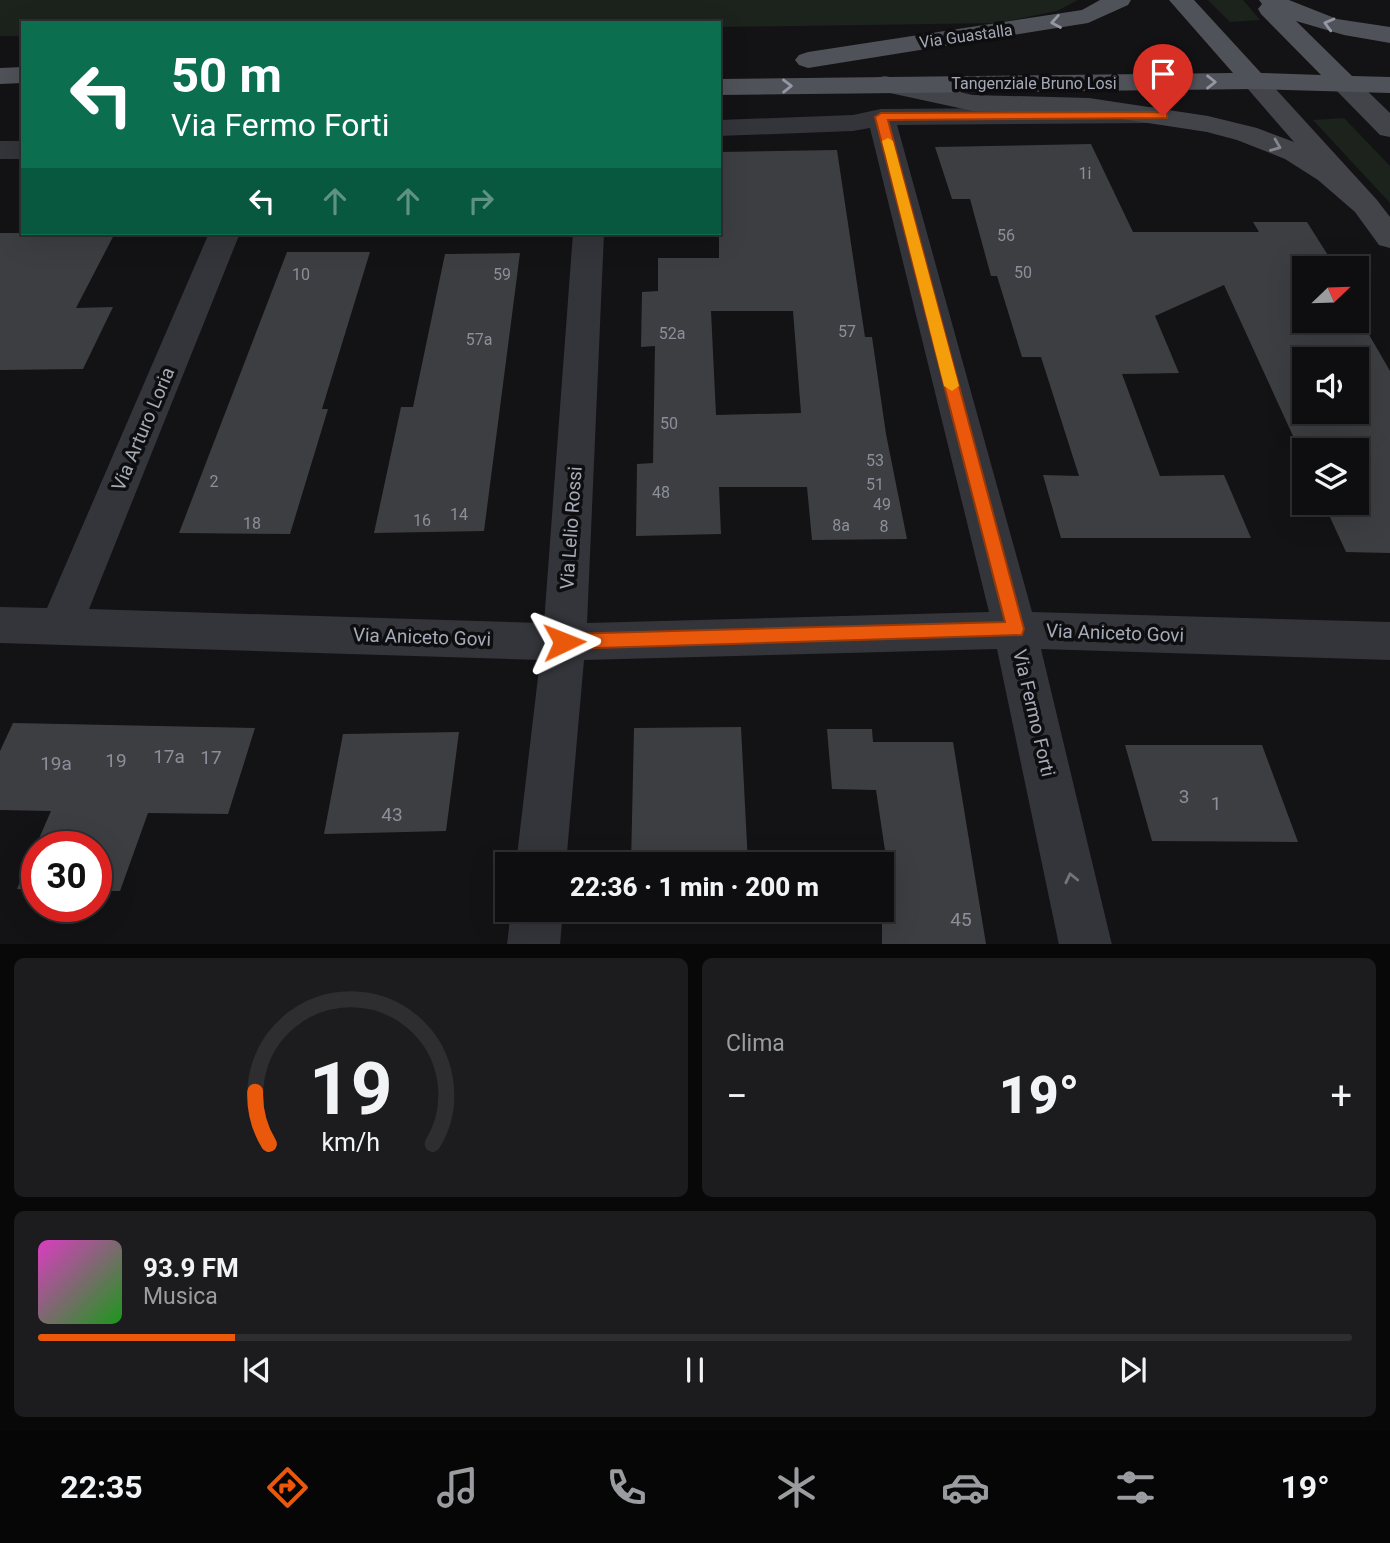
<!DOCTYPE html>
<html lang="it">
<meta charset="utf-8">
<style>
body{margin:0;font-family:Roboto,sans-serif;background:#1c1c1e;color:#f1f3f6;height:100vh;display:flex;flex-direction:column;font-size:26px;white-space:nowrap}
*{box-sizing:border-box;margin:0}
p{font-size:23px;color:#9b9c9f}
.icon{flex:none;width:38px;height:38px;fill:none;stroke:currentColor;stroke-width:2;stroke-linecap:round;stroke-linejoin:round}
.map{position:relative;height:944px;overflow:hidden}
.panel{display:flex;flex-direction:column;gap:14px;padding:14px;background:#080809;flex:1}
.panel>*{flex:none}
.top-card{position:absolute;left:21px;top:21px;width:700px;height:214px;border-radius:0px;box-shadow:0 7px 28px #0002,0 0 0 2px #2e2e30;background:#0b6e4f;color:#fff;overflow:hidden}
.needle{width:46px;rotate:67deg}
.controls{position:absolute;left:1292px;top:256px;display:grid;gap:14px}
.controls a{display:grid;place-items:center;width:77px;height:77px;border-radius:0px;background:#0e0e10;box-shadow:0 7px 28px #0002,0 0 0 2px #2e2e30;font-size:35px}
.speed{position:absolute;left:21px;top:831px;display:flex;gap:14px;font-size:35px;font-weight:700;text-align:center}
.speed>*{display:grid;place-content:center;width:91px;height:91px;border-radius:50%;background:#0e0e10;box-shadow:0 7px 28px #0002,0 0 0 2px #2e2e30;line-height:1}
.speed .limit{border:10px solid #d22;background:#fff;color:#111}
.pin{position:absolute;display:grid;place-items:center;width:60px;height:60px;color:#fff;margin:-72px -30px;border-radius:50% 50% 50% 0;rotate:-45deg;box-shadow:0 0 7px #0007}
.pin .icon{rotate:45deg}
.me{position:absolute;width:77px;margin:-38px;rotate:88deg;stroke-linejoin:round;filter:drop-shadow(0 0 5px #0008)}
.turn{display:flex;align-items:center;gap:24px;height:147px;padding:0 35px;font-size:32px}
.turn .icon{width:91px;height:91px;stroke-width:2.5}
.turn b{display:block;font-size:49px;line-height:60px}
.lanes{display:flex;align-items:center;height:66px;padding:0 35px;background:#0003;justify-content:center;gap:35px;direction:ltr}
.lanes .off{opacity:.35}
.big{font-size:52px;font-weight:800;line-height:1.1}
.panel .widget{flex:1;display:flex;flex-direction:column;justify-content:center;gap:10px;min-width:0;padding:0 24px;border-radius:10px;background:#1c1c1e}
.panel .dial{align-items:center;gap:0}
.dial svg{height:182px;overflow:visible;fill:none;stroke:#2e2e30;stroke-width:7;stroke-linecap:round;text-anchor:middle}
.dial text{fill:#f1f3f6;stroke:none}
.song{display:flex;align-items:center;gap:21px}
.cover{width:84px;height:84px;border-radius:10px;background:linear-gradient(135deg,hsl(310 70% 55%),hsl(120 70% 35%))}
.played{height:7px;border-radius:4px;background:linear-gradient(90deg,#ea580c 15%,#2e2e30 15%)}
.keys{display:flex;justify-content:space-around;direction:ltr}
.heat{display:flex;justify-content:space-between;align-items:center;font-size:38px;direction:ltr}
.panel .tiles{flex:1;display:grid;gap:14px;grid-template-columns:1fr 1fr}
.widget:last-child{grid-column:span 2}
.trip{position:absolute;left:495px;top:852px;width:399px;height:70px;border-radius:0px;background:#0e0e10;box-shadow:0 7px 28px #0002,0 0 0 2px #2e2e30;font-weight:800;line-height:70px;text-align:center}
.menu{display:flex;height:112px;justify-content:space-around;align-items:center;background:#060606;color:#9b9c9f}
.menu .icon{width:49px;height:49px}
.menu .selected{color:#ea580c}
.menu b{font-size:32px;color:#f1f3f6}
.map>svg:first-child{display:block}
</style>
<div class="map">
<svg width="1390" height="945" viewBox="0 0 1390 945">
<rect width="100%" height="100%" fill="#131315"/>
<!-- green -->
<path fill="#1b231c" d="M0 0H1078L1057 11 998 23 719 27V23H23V36H0Z
M1208 0H1243L1260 20 1230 22Z
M1344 118 1390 166V203L1313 120Z"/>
<!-- building -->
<path fill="#3d3e42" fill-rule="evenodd" d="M1091 144 1133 232H1259L1253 222H1307L1336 268H1304V320H1356V312L1390 371V553L1346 552 1323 502H1356V450H1304V460L1224 285 1155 316 1179 373 1122 374 1160 476 1224 475 1251 538H1061L1043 475 1079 476 1041 357H1022L997 276H991L970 199H952L935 147ZM1304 359H1356V411H1304Z
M837 150 865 337H872L886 434 907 539 812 540 807 487H719L721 534 636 536 637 464 653 463 655 346 641 347 642 292 658 291V258H719V152ZM711 311H793L801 413 716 415Z
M0 233H115L76 308 113 307 83 369 0 370Z
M287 252H370L322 409H328L290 534 179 533Z
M520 253 484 531 374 533 401 407H413L445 254Z
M13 723 255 728 228 814 148 813 120 891H96V847H37V890L17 889 51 811 0 810V751Z
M741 727 748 864H631L634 728Z
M827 729H872L873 742H953L986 944H882V884H890L876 790 832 789Z
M459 732 446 831 324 834 343 734Z
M1125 745H1262L1298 842 1152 841Z"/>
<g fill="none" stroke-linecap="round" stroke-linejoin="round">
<!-- street -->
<path fill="#34353a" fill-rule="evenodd" d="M1154 107 1164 109 1168 115 1164 121 1154 123 897 125 1032 612 1390 622V660L1041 649 1112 945H1059L997 649 584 660 566 864H516L540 660 0 643V607L47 608 209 233H240L89 609 544 623 573 233H604L587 623 989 612 870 128 853 131 719 136V120L853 115 881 109Z
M0 141H23V159H0Z
M511 910H563L560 945H507Z"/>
<!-- secondary -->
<path fill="#42444a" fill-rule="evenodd" d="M1254 73 1263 75 1377 200 1390 217V248L1379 245 1355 212 1318 180 1285 159 1237 140 1207 132 1089 114 973 111 876 90 872 84 876 78 885 76 973 95 1089 98 1208 116 1257 128 1294 142 1241 81 1245 75Z
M1345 76 1354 78 1390 113V137L1380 135 1336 90 1332 84 1336 78Z"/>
<!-- primary -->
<path fill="#505259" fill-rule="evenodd" d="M1100 0H1131L1128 5 1088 23 808 68 799 65 795 60 799 55 808 52 1082 10Z
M1169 0H1194L1261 73 1321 75 1261 14 1258 9 1262 4 1259 0H1289L1337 19 1390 27V43L1344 35 1296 21 1352 76 1390 77V93L1254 89 719 95V79L1233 73Z
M23 67V83L0 84V68Z"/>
</g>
<!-- one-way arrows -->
<defs><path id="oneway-chevron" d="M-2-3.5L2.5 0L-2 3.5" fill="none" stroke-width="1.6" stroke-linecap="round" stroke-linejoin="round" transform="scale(1.75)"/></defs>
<g stroke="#9398a3">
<use href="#oneway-chevron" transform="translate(1056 22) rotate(170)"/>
<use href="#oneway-chevron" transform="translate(1329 24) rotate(-165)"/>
<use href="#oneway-chevron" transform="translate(1211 82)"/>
<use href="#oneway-chevron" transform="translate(787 86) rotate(-1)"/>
</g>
<use stroke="#828690" href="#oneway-chevron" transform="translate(1276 146) rotate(22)"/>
<use stroke="#72757e" href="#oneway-chevron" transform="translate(1071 878) rotate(-103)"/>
<!-- route -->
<path fill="#ea580c" stroke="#983908" stroke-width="2" d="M1163 112 1167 113V118L888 120 1024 629 1022 635 564 649 557 647 554 642 557 636 564 634 1005 622 875 117 881 113Z"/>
<!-- slow -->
<path fill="#f59e0b" d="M888 138 893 141 959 386 952 391 944 386 882 141Z"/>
<g text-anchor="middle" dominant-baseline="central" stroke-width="7" stroke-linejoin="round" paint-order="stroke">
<!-- far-street labels -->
<g font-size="16" fill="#a4aab6" stroke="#0e0e10">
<text transform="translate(966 36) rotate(-8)">Via Guastalla</text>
<text x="1034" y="83">Tangenziale Bruno Losi</text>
</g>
<!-- number labels -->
<g font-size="16" fill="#8a8f99">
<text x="1085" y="173">1i</text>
<text x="1006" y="235">56</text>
<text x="1023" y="272">50</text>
<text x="301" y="274">10</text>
<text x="502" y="274">59</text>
<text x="847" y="331">57</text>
<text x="672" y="333">52a</text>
<text x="479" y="339">57a</text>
<text x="669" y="423">50</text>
<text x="875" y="460">53</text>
<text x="214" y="481">2</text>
<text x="875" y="484">51</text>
<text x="661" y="492">48</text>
<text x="882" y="504">49</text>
<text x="459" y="514">14</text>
<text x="422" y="520">16</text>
<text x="252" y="523">18</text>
<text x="841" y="525">8a</text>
<text x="884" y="526">8</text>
</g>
<!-- street labels -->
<g font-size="19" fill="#a4aab6" stroke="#0e0e10">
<text transform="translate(143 429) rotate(-67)">Via Arturo Loria</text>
<text transform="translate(571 528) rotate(-86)">Via Lelio Rossi</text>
<text transform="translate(1115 633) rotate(2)">Via Aniceto Govi</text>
<text transform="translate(422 637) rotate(2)">Via Aniceto Govi</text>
<text transform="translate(1034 713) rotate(77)">Via Fermo Forti</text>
</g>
<!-- near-number labels -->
<g font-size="19" fill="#8a8f99">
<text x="169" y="756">17a</text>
<text x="211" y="757">17</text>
<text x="116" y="760">19</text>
<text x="56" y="763">19a</text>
<text x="1184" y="796">3</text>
<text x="1216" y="803">1</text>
<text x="392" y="814">43</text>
<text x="961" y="919">45</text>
</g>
</g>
</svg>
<div class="controls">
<a><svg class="needle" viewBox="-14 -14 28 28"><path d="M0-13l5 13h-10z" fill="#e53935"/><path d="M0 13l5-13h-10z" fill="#9b9c9f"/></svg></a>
<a><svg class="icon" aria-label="sound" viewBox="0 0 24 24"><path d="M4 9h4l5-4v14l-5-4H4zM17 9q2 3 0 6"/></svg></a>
<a><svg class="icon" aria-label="layers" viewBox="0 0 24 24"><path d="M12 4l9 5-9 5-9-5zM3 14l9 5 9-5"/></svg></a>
</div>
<div class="speed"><div class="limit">30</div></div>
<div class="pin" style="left:1163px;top:116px;background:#d93025"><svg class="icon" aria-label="arrive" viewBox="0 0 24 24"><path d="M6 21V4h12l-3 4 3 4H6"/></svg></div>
<svg class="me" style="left:564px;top:642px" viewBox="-20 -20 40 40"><path d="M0-17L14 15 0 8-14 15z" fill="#ea580c" stroke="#fff" stroke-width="4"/></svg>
<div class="trip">22:36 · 1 min · 200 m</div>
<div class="top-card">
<div class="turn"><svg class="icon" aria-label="left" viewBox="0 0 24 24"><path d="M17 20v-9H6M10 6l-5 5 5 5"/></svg><div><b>50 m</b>Via Fermo Forti</div></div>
<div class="lanes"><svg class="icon" aria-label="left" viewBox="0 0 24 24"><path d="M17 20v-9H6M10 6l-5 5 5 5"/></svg><svg class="icon off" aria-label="ahead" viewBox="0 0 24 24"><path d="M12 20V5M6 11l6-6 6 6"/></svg><svg class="icon off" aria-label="ahead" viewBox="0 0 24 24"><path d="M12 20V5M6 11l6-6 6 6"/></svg><svg class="icon off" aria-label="right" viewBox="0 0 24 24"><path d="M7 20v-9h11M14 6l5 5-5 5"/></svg></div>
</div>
</div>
<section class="panel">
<div class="tiles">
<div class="widget dial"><svg viewBox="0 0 100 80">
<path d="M14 69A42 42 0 1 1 86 69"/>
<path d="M14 69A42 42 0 0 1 8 46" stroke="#ea580c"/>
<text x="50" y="56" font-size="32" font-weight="700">19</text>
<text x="50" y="72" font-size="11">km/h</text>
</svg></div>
<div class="widget"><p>Clima</p>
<div class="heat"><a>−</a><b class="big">19°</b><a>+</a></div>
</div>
<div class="widget">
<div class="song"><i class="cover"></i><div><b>93.9 FM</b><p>Musica</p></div></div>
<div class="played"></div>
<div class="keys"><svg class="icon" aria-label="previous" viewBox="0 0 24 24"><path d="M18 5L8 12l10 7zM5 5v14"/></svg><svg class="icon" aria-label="pause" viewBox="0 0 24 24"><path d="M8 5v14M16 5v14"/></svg><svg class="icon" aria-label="next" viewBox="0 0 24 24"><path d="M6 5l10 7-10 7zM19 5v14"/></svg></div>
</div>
</div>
</section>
<nav class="menu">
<b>22:35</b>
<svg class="icon selected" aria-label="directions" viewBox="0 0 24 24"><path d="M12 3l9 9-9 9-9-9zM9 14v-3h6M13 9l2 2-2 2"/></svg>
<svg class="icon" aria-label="music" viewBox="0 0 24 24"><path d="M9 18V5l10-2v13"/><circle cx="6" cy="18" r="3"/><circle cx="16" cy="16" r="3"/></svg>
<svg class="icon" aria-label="phone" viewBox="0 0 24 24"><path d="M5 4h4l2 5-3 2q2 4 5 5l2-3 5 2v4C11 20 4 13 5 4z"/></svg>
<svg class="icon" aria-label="climate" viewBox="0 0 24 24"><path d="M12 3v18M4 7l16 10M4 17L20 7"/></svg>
<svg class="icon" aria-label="car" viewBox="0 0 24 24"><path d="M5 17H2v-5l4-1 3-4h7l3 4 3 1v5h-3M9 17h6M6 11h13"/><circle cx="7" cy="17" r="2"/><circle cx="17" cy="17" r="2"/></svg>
<svg class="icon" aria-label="filters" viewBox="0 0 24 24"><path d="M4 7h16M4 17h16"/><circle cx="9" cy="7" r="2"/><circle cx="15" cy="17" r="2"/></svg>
<b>19°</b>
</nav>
